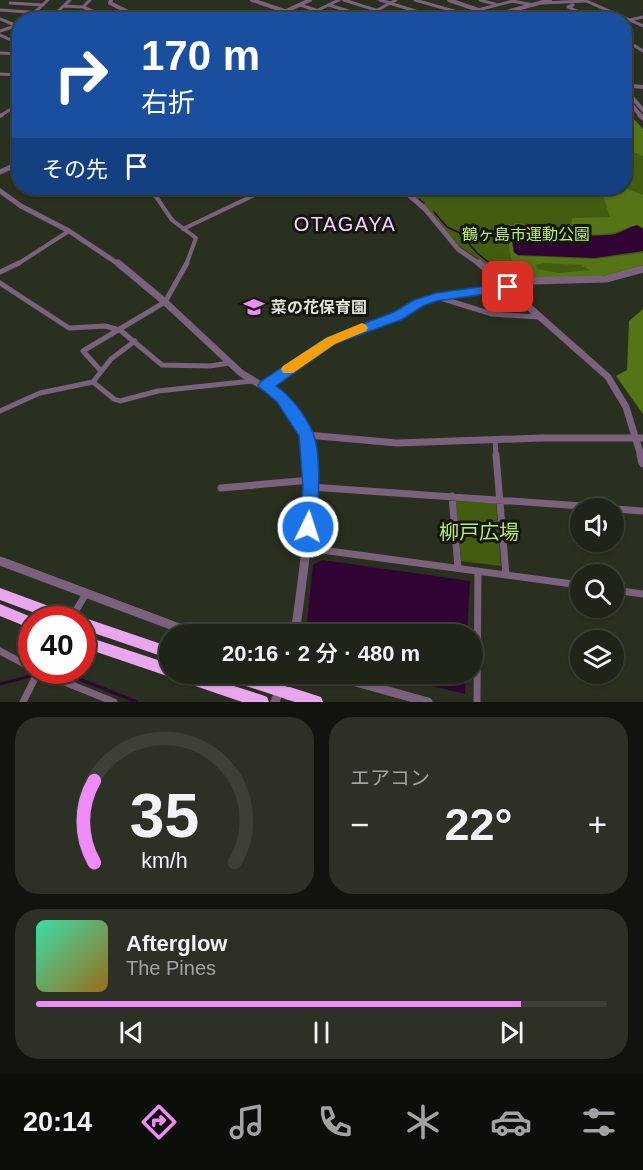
<!DOCTYPE html>
<html lang="ja">
<meta charset="utf-8">
<style>
body{margin:0;font-family:Helvetica,"Noto Sans JP",sans-serif;background:#2c3025;color:#f1f3f6;height:100vh;display:flex;flex-direction:column;font-size:22px;white-space:nowrap}
*{box-sizing:border-box;margin:0}
p{font-size:20px;color:#a1a4a2}
.icon{flex:none;width:33px;height:33px;fill:none;stroke:currentColor;stroke-width:2;stroke-linecap:round;stroke-linejoin:round}
.map{position:relative;height:702px;overflow:hidden}
.drawer{display:flex;flex-direction:column;gap:15px;padding:15px;background:#11140d;flex:1}
.drawer>*{flex:none}
.banner{position:absolute;left:12px;top:12px;width:620px;height:183px;border-radius:24px;box-shadow:0 2px 4px #0004,0 0 0 2px #3c4137;background:#1a4fa0;color:#fff;overflow:hidden}
.tools{position:absolute;left:570px;top:498px;display:grid;gap:12px}
.tools a{display:grid;place-items:center;width:54px;height:54px;border-radius:50%;background:#1f2418;box-shadow:0 2px 4px #0004,0 0 0 2px #3c4137;font-size:30px}
.speed{position:absolute;left:18px;top:606px;display:flex;gap:12px;font-size:30px;font-weight:700;text-align:center}
.speed>*{display:grid;place-content:center;width:78px;height:78px;border-radius:50%;background:#1f2418;box-shadow:0 2px 4px #0004,0 0 0 2px #3c4137;line-height:1}
.speed .limit{border:9px solid #d22;background:#fff;color:#111}
.pin{position:absolute;display:grid;place-items:center;width:51px;height:51px;color:#fff;margin:-26px;border-radius:12px;box-shadow:0 3px 9px #0006}
.me{position:absolute;width:66px;margin:-33px;rotate:4deg;stroke-linejoin:round;filter:drop-shadow(0 0 4px #0008)}
.turn{display:flex;align-items:center;gap:21px;height:126px;padding:0 30px;font-size:27px}
.turn .icon{width:78px;height:78px;stroke-width:2.5}
.turn b{display:block;font-size:42px;line-height:51px}
.then{display:flex;align-items:center;height:57px;padding:0 30px;background:#0003;gap:12px;font-size:22px}
.big{font-size:45px;font-weight:600;line-height:1.1}
.drawer .tile{flex:1;display:flex;flex-direction:column;justify-content:center;gap:9px;min-width:0;padding:0 21px;border-radius:24px;background:#2c3025}
.drawer .dial{align-items:center;gap:0}
.dial svg{height:156px;overflow:visible;fill:none;stroke:#3c4137;stroke-width:7;stroke-linecap:round;text-anchor:middle}
.dial text{fill:#f1f3f6;stroke:none}
.song{display:flex;align-items:center;gap:18px}
.cover{width:72px;height:72px;border-radius:9px;background:linear-gradient(135deg,hsl(160 70% 55%),hsl(40 70% 35%))}
.played{height:6px;border-radius:3px;background:linear-gradient(90deg,#ef8bf7 85%,#3c4137 85%)}
.keys{display:flex;justify-content:space-around;direction:ltr}
.heat{display:flex;justify-content:space-between;align-items:center;font-size:33px;direction:ltr}
.drawer .tiles{flex:1;display:grid;gap:15px;grid-template-columns:1fr 1fr}
.tile:last-child{grid-column:span 2}
.trip{position:absolute;left:159px;top:624px;width:324px;height:60px;border-radius:30px;background:#1f2418;box-shadow:0 2px 4px #0004,0 0 0 2px #3c4137;font-weight:600;line-height:60px;text-align:center}
.menu{display:flex;height:96px;justify-content:space-around;align-items:center;background:#0c0e0a;color:#a1a4a2}
.menu .icon{width:42px;height:42px}
.menu .active{color:#ef8bf7}
.menu b{font-size:27px;color:#f1f3f6}
.map>svg:first-child{display:block}
</style>
<div class="map">
<svg width="643" height="702" viewBox="0 0 643 702">
<rect width="100%" height="100%" fill="#293020"/>
<!-- green -->
<path fill="#435d10" d="M624 147 643 154V267L600 279 512 282 458 245 404 188H624Z
M456 501 496 503 501 566 461 561Z"/>
<!-- forest -->
<path fill="#547415" fill-rule="evenodd" d="M624 108 643 129V156L624 148Z
M607 188H624L643 195V228C632 221 623 232 612 233 582 237 548 230 519 224 509 232 512 241 513 252L518 256 595 259 643 253V265L598 277 517 280C513 261 502 239 515 223L571 229 572 218 610 217 603 195ZM543 263 581 265 590 270 559 273 537 269 536 265Z
M643 309V414L616 376 627 370 629 321Z"/>
<!-- water -->
<path fill="#300334" d="M517 224C542 230 590 239 615 234 622 232 629 227 637 225L643 229V251L595 258 518 255 514 252C513 243 509 231 517 224Z
M322 560 470 581 467 634H314L307 623 313 565Z
M384 674H466L465 694Z"/>
<g fill="none" stroke-linecap="round" stroke-linejoin="round">
<!-- stream-far2 -->
<path stroke="#300334" stroke-width="1.5" d="M407 188 414 194
M419 199 424 203
M434 212 447 227 460 233 477 253 492 265"/>
<!-- stream-far1 -->
<path stroke="#300334" stroke-width="2" d="M490 263 512 280"/>
<!-- stream -->
<path stroke="#300334" stroke-width="3" d="M57 670 137 702
M0 684 34 675"/>
<!-- minor-far3 -->
<path stroke="#7c617e" stroke-width="3" d="M90 0 83 7 106 17
M344 0 407 20
M380 0 441 19
M415 0 461 13
M480 0 495 4
M584 0 643 26
M512 1 534 5
M10 3 43 5
M542 3 585 1
M300 5 346 20
M329 5 377 20
M64 6 83 7
M0 10 72 15 86 20
M318 10 339 0
M512 10 529 20
M55 14 70 0
M493 15 503 20
M0 19 20 27
M26 20 48 0
M99 20 122 11
M268 20 286 11
M359 20 396 0
M438 20 513 1
M557 20 579 12 568 7 573 5 571 2
M590 20 585 17 606 11
M630 20 643 17
M0 31 15 26
M0 35 20 44
M624 39 643 51
M0 53 20 54
M0 74 20 75
M0 116 20 103
M18 116 20 114"/>
<!-- minor-far2 -->
<path stroke="#7c617e" stroke-width="4" d="M20 115 16 119 20 123
M0 116 2 115
M146 188 157 198 172 220 196 238 186 265
M183 229 269 188
M16 265 69 231"/>
<!-- minor-far1 -->
<path stroke="#7c617e" stroke-width="5" d="M0 272 19 263
M0 283 69 328 105 326 120 330 162 365 210 366 229 363
M437 297 492 314 539 317
M101 371 83 351 165 302 187 263
M93 382 114 399 120 401 158 391 252 381
M265 386 330 341 399 316 419 303 436 297 508 287
M0 411 40 393 93 382 111 359 135 341
M495 439 496 456"/>
<!-- minor -->
<path stroke="#7c617e" stroke-width="7" d="M496 455 506 575
M311 487 610 508
M221 488 311 480
M452 496 458 568
M614 509 643 511
M307 548 580 585
M614 590 643 594
M70 620 86 594
M0 651 32 668
M35 670 114 702
M23 702 39 670
M477 702 478 571"/>
<!-- tertiary-far3 -->
<path stroke="#7c617e" stroke-width="4" d="M111 0 110 3 144 20
M252 0 311 20
M449 0 493 15
M286 11 310 0
M477 20 550 0
M624 85 643 87
M624 88 643 110
M624 96 641 116"/>
<!-- tertiary-far2 -->
<path stroke="#7c617e" stroke-width="5" d="M640 115 643 118
M0 172 20 163
M401 188 425 209 458 249 481 265
M0 191 21 206 69 231 120 265"/>
<!-- tertiary-far1 -->
<path stroke="#7c617e" stroke-width="7" d="M118 263 165 302 241 373 282 398 307 435 309 456
M479 263 608 377 626 407 641 456
M508 287 532 281 606 279 643 269
M307 435 397 443 542 438H643"/>
<!-- tertiary -->
<path stroke="#7c617e" stroke-width="9" d="M641 455 643 463
M0 561 195 634
M295 634C303 574 313 515 309 455
M327 674 428 702
M275 702 285 674"/>
<!-- motorway -->
<path fill="#e9a6ef" fill-rule="evenodd" d="M0 588 65 612 67 616 66 620H54L0 600Z
M0 604 36 619 32 620V629L0 616Z
M82 617 170 647V659L82 629V620H77Z
M82 635 170 664V674H196L262 695 267 697 269 702H242L178 680 173 679V676L170 677 82 647Z
M290 687 321 697 323 702H295L285 699 283 694 285 689Z"/>
<!-- motorway-bridge -->
<path stroke="#e9a6ef" stroke-width="12" d="M61 616 71 620
M229 674 290 694"/>
</g>
<!-- route -->
<path fill="#1a73e8" stroke="#114b97" stroke-width="1.5" d="M508 283 515 287 513 290 437 301 423 306 403 319 335 344 276 386C291 396 306 416 313 433 322 454 318 504 317 527L314 533 308 535 302 533 300 527 303 487 299 436 277 402 258 386 260 382 326 338 394 312 414 300 436 293Z"/>
<!-- slow -->
<path fill="#f59e0b" d="M362 323 366 325 368 328 366 331 335 344 293 373H283L281 369 283 366 326 338Z"/>
<!-- icons -->
<defs>
<g id="school-bare" transform="scale(1.62)"><path d="M0-5L7-2L0 1L-7-2ZM-4 1L0 2.5L4 1V4Q0 6-4 4Z" fill="#ef8bf7" stroke="#14170f" stroke-width="2.5" paint-order="stroke"/></g>
</defs>
<g fill-rule="evenodd">
<use href="#school-bare" x="254" y="307"/>
</g>
<g text-anchor="middle" dominant-baseline="central" stroke-width="6" stroke-linejoin="round" paint-order="stroke">
<!-- park labels -->
<g font-size="16" fill="#bae874" stroke="#14170f">
<text x="526" y="234">鶴ヶ島市運動公園</text>
</g>
<!-- poi labels -->
<g font-size="16" font-weight="bold" fill="#dfe4d9" stroke="#14170f" text-anchor="start">
<text x="271" y="307">菜の花保育園</text>
</g>
<!-- quarter labels -->
<g font-size="20" letter-spacing="1.5" fill="#fbcefe" stroke="#14170f">
<text x="345" y="224">OTAGAYA</text>
</g>
<!-- near-park labels -->
<g font-size="20" fill="#bae874" stroke="#14170f">
<text x="479" y="532">柳戸広場</text>
</g>
</g>
</svg>
<div class="tools">
<a><svg class="icon" aria-label="sound" viewBox="0 0 24 24"><path d="M4 9h4l5-4v14l-5-4H4zM17 9q2 3 0 6"/></svg></a>
<a><svg class="icon" aria-label="search" viewBox="0 0 24 24"><circle cx="10" cy="10" r="6"/><path d="M15 15l6 6"/></svg></a>
<a><svg class="icon" aria-label="layers" viewBox="0 0 24 24"><path d="M12 4l9 5-9 5-9-5zM3 14l9 5 9-5"/></svg></a>
</div>
<div class="speed"><div class="limit">40</div></div>
<div class="pin" style="left:508px;top:287px;background:#d93025"><svg class="icon" aria-label="arrive" viewBox="0 0 24 24"><path d="M6 21V4h12l-3 4 3 4H6"/></svg></div>
<svg class="me" style="left:308px;top:527px" viewBox="-20 -20 40 40"><circle r="17" fill="#1a73e8" stroke="#fff" stroke-width="3"/><path d="M0-11L8 9 0 5-8 9z" fill="#fff"/></svg>
<div class="trip">20:16 · 2 分 · 480 m</div>
<div class="banner">
<div class="turn"><svg class="icon" aria-label="right" viewBox="0 0 24 24"><path d="M7 20v-9h11M14 6l5 5-5 5"/></svg><div><b>170 m</b>右折</div></div>
<div class="then">その先<svg class="icon" aria-label="arrive" viewBox="0 0 24 24"><path d="M6 21V4h12l-3 4 3 4H6"/></svg></div>
</div>
</div>
<section class="drawer">
<div class="tiles">
<div class="tile dial"><svg viewBox="0 0 100 80">
<path d="M14 69A42 42 0 1 1 86 69"/>
<path d="M14 69A42 42 0 0 1 14 27" stroke="#ef8bf7"/>
<text x="50" y="56" font-size="32" font-weight="700">35</text>
<text x="50" y="72" font-size="11">km/h</text>
</svg></div>
<div class="tile"><p>エアコン</p>
<div class="heat"><a>−</a><b class="big">22°</b><a>+</a></div>
</div>
<div class="tile">
<div class="song"><i class="cover"></i><div><b>Afterglow</b><p>The Pines</p></div></div>
<div class="played"></div>
<div class="keys"><svg class="icon" aria-label="previous" viewBox="0 0 24 24"><path d="M18 5L8 12l10 7zM5 5v14"/></svg><svg class="icon" aria-label="pause" viewBox="0 0 24 24"><path d="M8 5v14M16 5v14"/></svg><svg class="icon" aria-label="next" viewBox="0 0 24 24"><path d="M6 5l10 7-10 7zM19 5v14"/></svg></div>
</div>
</div>
</section>
<nav class="menu">
<b>20:14</b>
<svg class="icon active" aria-label="directions" viewBox="0 0 24 24"><path d="M12 3l9 9-9 9-9-9zM9 14v-3h6M13 9l2 2-2 2"/></svg>
<svg class="icon" aria-label="music" viewBox="0 0 24 24"><path d="M9 18V5l10-2v13"/><circle cx="6" cy="18" r="3"/><circle cx="16" cy="16" r="3"/></svg>
<svg class="icon" aria-label="phone" viewBox="0 0 24 24"><path d="M5 4h4l2 5-3 2q2 4 5 5l2-3 5 2v4C11 20 4 13 5 4z"/></svg>
<svg class="icon" aria-label="climate" viewBox="0 0 24 24"><path d="M12 3v18M4 7l16 10M4 17L20 7"/></svg>
<svg class="icon" aria-label="car" viewBox="0 0 24 24"><path d="M5 17H2v-5l4-1 3-4h7l3 4 3 1v5h-3M9 17h6M6 11h13"/><circle cx="7" cy="17" r="2"/><circle cx="17" cy="17" r="2"/></svg>
<svg class="icon" aria-label="filters" viewBox="0 0 24 24"><path d="M4 7h16M4 17h16"/><circle cx="9" cy="7" r="2"/><circle cx="15" cy="17" r="2"/></svg>
</nav>
